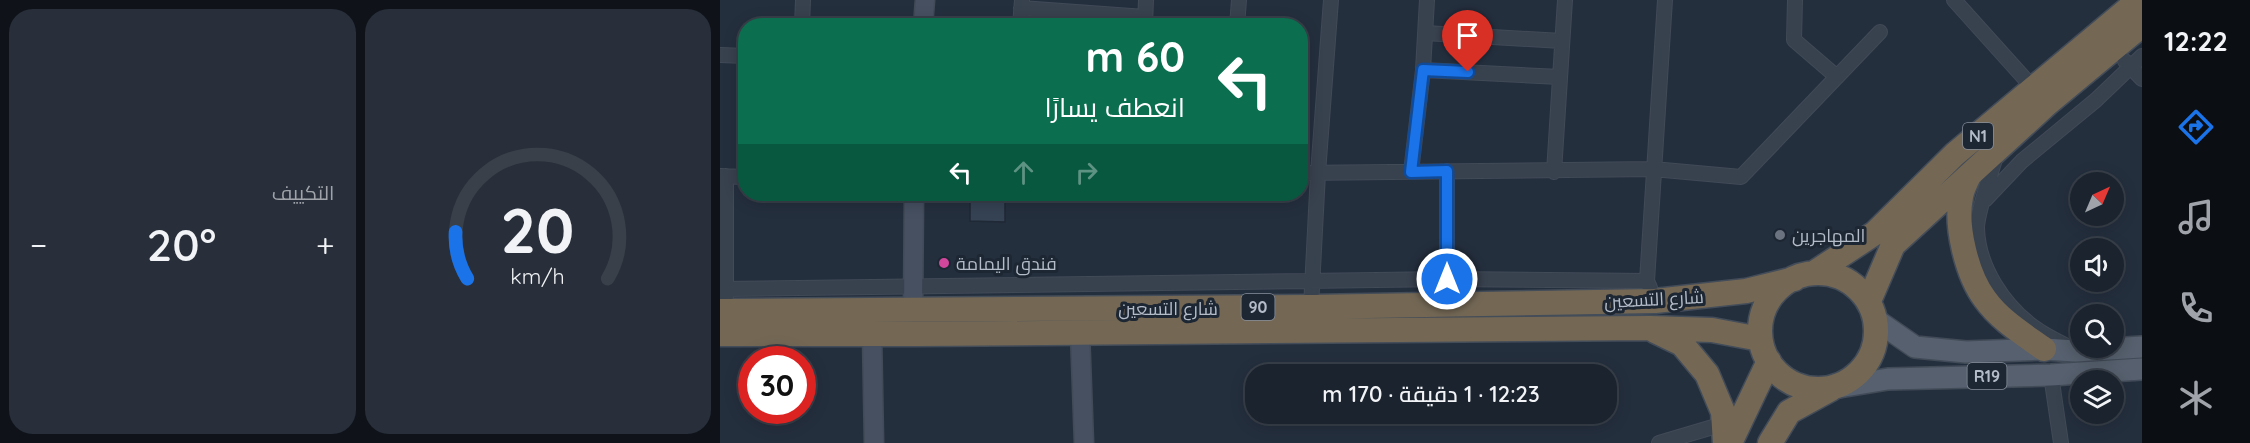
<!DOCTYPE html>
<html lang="ar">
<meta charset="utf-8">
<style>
body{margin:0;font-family:Quicksand,Cairo,sans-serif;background:#282f3a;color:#f1f3f6;direction:rtl;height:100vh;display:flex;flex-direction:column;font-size:22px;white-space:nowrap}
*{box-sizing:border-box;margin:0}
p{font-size:20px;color:#a0a4aa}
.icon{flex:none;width:33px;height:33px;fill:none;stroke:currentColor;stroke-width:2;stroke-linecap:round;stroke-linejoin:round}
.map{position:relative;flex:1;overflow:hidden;direction:ltr}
.drawer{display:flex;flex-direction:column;gap:9px;padding:9px;background:#0f1319;width:720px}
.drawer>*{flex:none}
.guide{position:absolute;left:18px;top:18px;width:570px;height:183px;border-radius:24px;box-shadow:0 3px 15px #0003,0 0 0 2px #39404a;direction:rtl;background:#0b6e4f;color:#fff;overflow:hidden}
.needle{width:39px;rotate:44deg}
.controls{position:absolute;left:1350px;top:172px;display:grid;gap:12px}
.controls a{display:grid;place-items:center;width:54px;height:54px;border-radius:50%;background:#1b232e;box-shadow:0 3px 15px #0003,0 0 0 2px #39404a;font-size:30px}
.speed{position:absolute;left:18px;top:346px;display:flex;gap:12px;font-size:30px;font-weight:700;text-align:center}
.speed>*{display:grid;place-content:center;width:78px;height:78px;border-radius:50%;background:#1b232e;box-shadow:0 3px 15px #0003,0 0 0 2px #39404a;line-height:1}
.speed .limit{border:9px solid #d22;background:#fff;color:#111}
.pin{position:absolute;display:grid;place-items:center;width:51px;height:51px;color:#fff;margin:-62px -26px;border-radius:50% 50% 50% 0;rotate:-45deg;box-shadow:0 0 6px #0007}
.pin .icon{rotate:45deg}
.me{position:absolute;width:66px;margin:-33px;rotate:0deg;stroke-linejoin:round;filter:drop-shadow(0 0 4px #0008)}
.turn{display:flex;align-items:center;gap:21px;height:126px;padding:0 24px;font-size:27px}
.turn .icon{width:78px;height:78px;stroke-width:2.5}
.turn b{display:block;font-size:42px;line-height:51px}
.lanes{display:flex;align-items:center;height:57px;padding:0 24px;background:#0003;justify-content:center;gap:30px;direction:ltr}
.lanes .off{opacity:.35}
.big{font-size:45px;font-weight:600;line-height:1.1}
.drawer .card{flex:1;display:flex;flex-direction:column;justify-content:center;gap:9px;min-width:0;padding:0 21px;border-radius:24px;background:#282f3a}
.drawer .dial{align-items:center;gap:0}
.dial svg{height:156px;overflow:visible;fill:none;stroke:#39404a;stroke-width:7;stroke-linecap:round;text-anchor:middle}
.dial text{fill:#f1f3f6;stroke:none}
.heat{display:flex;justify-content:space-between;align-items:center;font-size:33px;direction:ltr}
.drawer .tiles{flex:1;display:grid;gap:9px;grid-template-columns:repeat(2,1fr)}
.trip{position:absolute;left:525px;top:364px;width:372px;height:60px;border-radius:24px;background:#1b232e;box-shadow:0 3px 15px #0003,0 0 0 2px #39404a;font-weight:600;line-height:60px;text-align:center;direction:rtl}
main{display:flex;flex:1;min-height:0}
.menu{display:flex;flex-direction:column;width:108px;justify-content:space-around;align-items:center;background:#0b0e12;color:#a0a4aa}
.menu .icon{width:42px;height:42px}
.menu .on{color:#1a73e8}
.menu b{font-size:27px;color:#f1f3f6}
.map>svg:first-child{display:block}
</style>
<main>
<nav class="menu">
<b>12:22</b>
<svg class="icon on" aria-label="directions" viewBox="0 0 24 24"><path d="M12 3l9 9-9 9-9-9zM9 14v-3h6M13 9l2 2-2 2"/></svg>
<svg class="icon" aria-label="music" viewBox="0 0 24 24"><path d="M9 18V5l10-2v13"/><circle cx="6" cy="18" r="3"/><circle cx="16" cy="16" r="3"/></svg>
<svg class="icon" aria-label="phone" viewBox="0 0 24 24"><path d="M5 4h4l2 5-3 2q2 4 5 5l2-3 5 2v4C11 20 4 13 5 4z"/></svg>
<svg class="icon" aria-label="climate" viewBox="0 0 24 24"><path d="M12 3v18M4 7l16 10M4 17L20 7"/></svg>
</nav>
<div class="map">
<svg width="1422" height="443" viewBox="0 0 1422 443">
<rect width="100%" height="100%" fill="#242f3e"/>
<!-- building -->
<path fill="#364354" stroke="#1f2835" stroke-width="1.5" d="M250 194H285V222L250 221Z"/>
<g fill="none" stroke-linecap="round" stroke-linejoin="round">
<!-- street casing -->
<g stroke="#414a57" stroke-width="16">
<path id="street" d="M1075 0 1074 40 1117 77
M1234 0 1314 89
M301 8 425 17
M425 25 426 0
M82 26 83 0
M300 26 302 0
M517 26 519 0
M705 33 842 41
M0 55 26 56
M1405 61 1422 79
M703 70 840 77
M1277 153C1272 170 1257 213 1257 228 1258 267 1284 306 1315 328 1326 336 1339 342 1351 348
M691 172 703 70 707 0
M834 172 845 0
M580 173 933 169 1021 177 1160 32
M0 176 26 177
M6 176V297
M1265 200 1302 161 1376 100 1422 56
M727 279V171
M930 288 927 281 945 0
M0 289 727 279 927 281
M591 307 598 173 611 0
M1331 375 1341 443
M939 443 1003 424"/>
</g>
<!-- secondary casing -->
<g stroke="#414a57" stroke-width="21">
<path id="secondary" d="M203 26 205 0
M193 310 194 194
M360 333 364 443
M152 334 154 443"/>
</g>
<!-- primary casing -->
<g stroke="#414a57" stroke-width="24">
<path id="primary" d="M1156 320 1195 347 1246 352 1324 349 1355 351 1422 347
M1113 388 1168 379 1331 375 1422 369"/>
</g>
<!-- highway casing -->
<g stroke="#434c59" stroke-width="27">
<path id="highway" d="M1249 176C1246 182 1242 190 1241 197 1235 226 1247 275 1265 299 1280 320 1303 334 1324 349
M1097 271 1155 233 1235 154 1419 0
M1040 331a58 58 0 1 1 116 0a58 58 0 1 1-116 0Z
M1149 301 1173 245 1328 103 1422 25
M0 311 591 307 935 301 1026 291 1074 279
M935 331 962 344 987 374 1003 412 1005 443
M0 334H196L930 328 992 330 1040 339
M1010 443 1049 361
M1050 443 1069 412 1111 389"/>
</g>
<!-- street -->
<use href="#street" stroke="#38414e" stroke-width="14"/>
<!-- secondary -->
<use href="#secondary" stroke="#465061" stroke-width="18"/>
<!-- primary -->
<use href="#primary" stroke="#56606e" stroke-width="21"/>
<!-- highway -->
<use href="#highway" stroke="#746855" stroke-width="24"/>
</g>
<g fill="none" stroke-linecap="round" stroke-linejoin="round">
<!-- route casing -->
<g stroke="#114b97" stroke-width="15">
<path id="route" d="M727 279V171L691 172 703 70 748 72"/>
</g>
<!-- route -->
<use href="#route" stroke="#1a73e8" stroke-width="10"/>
</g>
<!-- markers -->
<circle fill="#6b7280" stroke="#1d2633" stroke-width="2" cx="1060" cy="235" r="6"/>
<circle fill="#d1479c" stroke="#1d2633" stroke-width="2" cx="224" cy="263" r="6"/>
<g text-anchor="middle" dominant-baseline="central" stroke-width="6" stroke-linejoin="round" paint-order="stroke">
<!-- shield labels -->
<g fill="#1d2633" stroke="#878f9c" stroke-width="1.5">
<rect x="1243" y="123" width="30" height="26" rx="4.5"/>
<rect x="521.5" y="294" width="33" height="26" rx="4.5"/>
<rect x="1247.5" y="363" width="39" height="26" rx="4.5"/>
</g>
<g font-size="16" font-weight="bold" fill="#b4bcc9">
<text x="1258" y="136">N1</text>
<text x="538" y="307">90</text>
<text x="1267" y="376">R19</text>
</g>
<!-- poi labels -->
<g font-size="18" fill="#b4bcc9" stroke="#1d2633" text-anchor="start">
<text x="1072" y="235">المهاجرين</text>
<text x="236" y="263">فندق اليمامة</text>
</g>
<!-- street labels -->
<g font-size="18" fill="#b4bcc9" stroke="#1d2633">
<text transform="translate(934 299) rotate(-3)">شارع التسعين</text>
<text x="448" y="308">شارع التسعين</text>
</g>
</g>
</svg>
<div class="controls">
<a><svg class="needle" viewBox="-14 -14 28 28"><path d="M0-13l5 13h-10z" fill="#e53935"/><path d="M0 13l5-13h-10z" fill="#a0a4aa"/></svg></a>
<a><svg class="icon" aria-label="sound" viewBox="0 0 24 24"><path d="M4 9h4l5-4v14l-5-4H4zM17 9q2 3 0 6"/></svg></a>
<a><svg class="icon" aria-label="search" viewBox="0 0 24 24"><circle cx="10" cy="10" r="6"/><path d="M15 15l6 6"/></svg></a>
<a><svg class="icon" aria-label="layers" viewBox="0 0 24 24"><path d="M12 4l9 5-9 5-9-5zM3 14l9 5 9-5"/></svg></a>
</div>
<div class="speed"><div class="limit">30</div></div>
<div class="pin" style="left:748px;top:72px;background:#d93025"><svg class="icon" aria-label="arrive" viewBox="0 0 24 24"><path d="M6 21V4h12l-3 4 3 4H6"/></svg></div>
<svg class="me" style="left:727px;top:279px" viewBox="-20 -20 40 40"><circle r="17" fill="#1a73e8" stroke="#fff" stroke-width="3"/><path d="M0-11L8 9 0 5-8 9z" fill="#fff"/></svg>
<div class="trip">12:23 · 1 دقيقة · 170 m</div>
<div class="guide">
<div class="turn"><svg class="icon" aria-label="left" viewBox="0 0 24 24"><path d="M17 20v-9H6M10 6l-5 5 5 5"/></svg><div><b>60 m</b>انعطف يسارًا</div></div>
<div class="lanes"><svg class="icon" aria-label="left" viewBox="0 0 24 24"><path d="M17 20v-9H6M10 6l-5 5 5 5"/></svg><svg class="icon off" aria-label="ahead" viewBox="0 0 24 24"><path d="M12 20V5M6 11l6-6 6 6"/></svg><svg class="icon off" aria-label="right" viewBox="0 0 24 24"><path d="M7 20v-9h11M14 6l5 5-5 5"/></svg></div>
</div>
</div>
<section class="drawer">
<div class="tiles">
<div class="card dial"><svg viewBox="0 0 100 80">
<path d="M14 69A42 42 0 1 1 86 69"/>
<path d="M14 69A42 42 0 0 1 8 45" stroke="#1a73e8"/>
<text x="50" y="56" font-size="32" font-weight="700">20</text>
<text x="50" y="72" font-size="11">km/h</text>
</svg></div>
<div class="card"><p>التكييف</p>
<div class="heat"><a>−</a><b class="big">20°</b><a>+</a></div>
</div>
</div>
</section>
</main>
